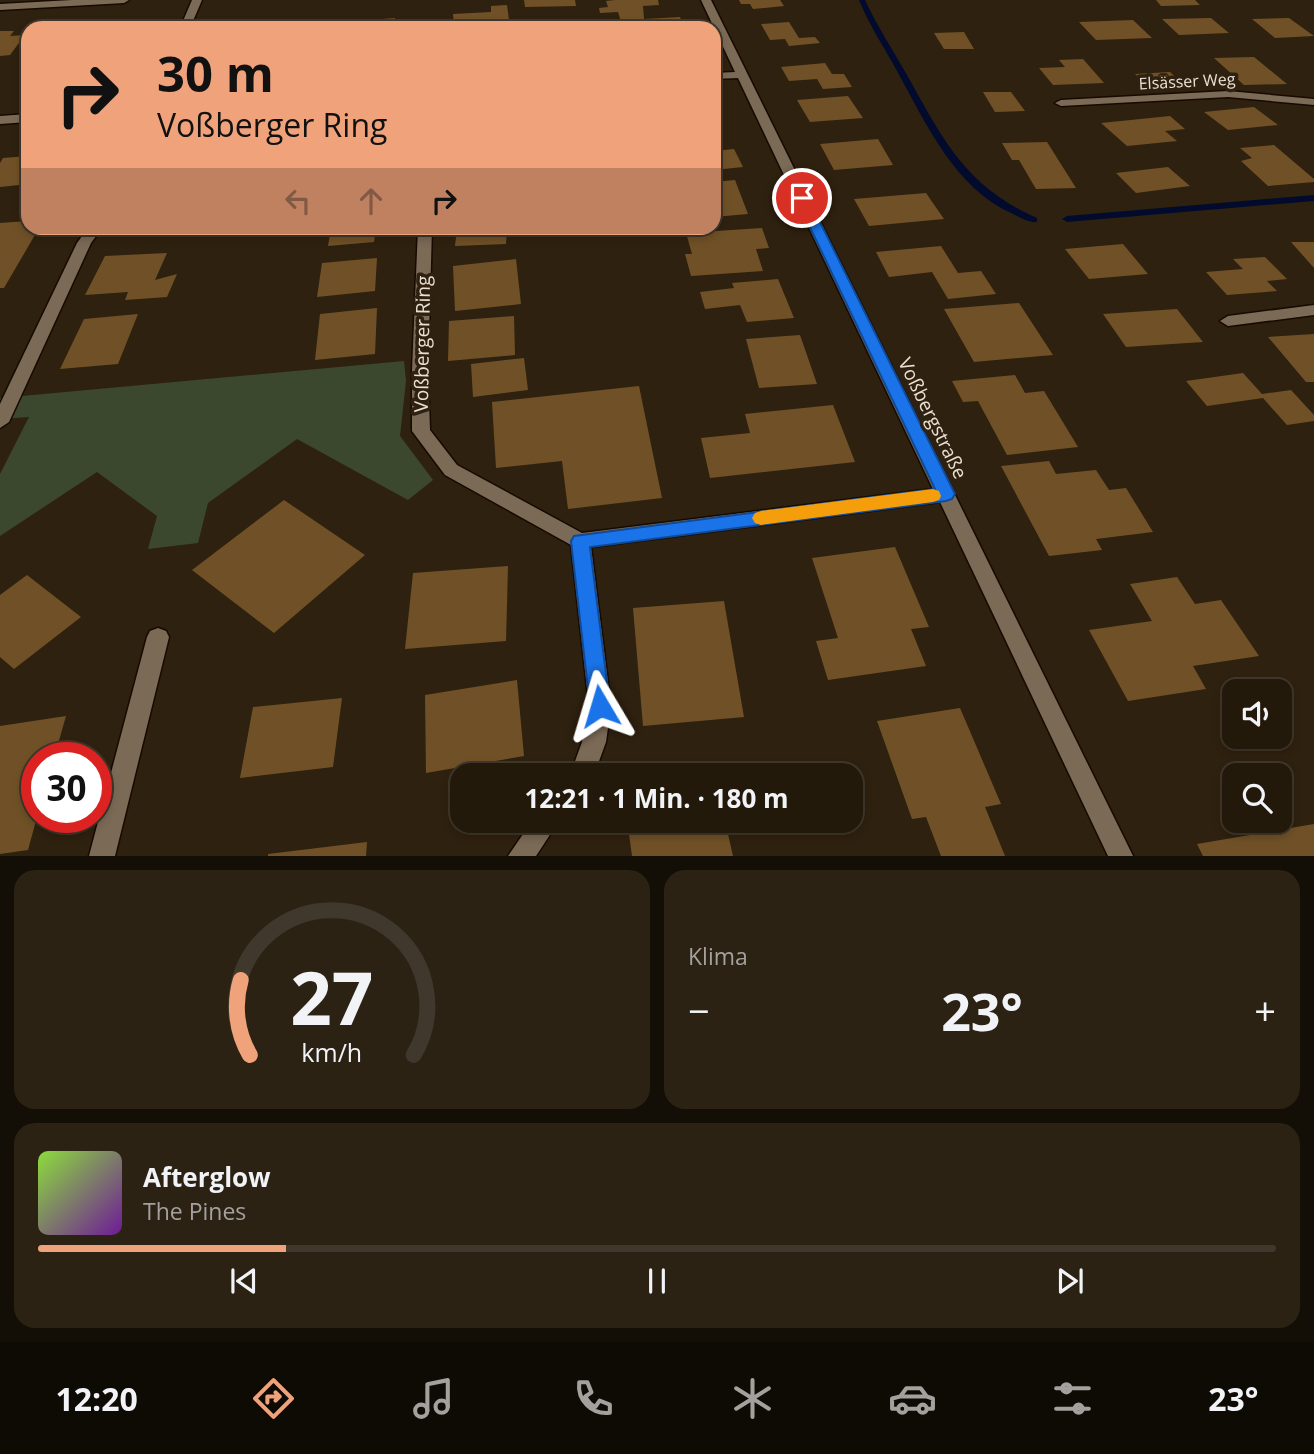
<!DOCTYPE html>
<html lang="de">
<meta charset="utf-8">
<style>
body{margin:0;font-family:"Open Sans",sans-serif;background:#2b2214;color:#f1f3f6;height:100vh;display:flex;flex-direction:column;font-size:26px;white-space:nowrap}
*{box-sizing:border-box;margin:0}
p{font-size:23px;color:#a3a09d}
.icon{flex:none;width:38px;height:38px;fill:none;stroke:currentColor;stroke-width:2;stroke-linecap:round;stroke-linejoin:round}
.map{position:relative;height:856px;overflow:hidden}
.panel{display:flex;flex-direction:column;gap:14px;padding:14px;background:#130e06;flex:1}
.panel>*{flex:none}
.guide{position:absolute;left:21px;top:21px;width:700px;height:214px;border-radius:21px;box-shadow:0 4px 10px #0003,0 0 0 2px #40382c;background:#f0a27a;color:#111;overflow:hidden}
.fabs{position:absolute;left:1222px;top:679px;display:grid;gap:14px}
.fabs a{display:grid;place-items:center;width:70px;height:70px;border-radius:14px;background:#23190b;box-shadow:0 4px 10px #0003,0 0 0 2px #40382c;font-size:35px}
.speed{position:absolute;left:21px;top:742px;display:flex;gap:14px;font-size:35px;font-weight:700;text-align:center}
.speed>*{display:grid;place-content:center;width:91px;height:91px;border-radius:50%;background:#23190b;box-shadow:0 4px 10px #0003,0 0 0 2px #40382c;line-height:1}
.speed .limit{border:10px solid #d22;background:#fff;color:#111}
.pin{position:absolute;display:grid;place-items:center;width:60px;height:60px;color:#fff;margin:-30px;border:4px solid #fff;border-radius:50%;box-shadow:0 2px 7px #0007}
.me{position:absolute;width:77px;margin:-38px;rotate:353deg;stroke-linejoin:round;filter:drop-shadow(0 0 5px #0008)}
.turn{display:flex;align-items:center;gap:24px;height:147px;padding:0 21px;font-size:32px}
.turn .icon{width:91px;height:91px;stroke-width:2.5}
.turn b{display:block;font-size:49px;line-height:60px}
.lanes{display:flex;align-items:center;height:66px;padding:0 21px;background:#0003;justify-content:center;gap:35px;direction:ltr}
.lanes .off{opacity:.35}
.big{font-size:52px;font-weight:700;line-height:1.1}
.panel .card{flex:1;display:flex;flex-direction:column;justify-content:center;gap:10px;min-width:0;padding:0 24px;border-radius:21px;background:#2b2214}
.panel .dial{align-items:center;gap:0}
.dial svg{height:182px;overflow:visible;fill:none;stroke:#40382c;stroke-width:7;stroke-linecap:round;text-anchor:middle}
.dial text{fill:#f1f3f6;stroke:none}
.song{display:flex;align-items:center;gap:21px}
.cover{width:84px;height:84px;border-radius:10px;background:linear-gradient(135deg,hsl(90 70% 55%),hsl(280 70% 35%))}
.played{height:7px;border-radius:4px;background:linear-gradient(90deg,#f0a27a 20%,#40382c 20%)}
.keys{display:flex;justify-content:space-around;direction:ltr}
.heat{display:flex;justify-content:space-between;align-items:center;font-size:38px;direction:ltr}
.panel .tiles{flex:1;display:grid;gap:14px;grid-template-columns:1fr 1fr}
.card:last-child{grid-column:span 2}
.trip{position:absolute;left:450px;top:763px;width:413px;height:70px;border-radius:21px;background:#23190b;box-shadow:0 4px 10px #0003,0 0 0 2px #40382c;font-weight:700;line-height:70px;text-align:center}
.dock{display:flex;height:112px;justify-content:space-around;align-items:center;background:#0e0a04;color:#a3a09d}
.dock .icon{width:49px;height:49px}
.dock .current{color:#f0a27a}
.dock b{font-size:32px;color:#f1f3f6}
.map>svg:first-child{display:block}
</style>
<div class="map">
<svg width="1314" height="856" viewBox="0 0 1314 856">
<rect width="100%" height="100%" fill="#2f210f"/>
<!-- green -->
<path fill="#3c482d" d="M404 361 406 381 400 436 433 480 408 500 297 439 208 503 198 543 148 549 157 516 97 472 0 536V474L29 417 0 419V398Z"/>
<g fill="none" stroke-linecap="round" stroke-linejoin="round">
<!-- stream -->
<path fill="#020b2e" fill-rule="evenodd" d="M859 0H865C877 26 893 50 907 75 944 141 965 186 1037 218V222C1029 223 1021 218 1013 214 954 188 926 123 897 71 884 47 869 25 859 0Z
M1314 195V201L1067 222 1062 219 1067 216Z"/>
</g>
<!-- building -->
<path fill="#705127" d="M524 0H575L576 6 525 7Z
M615 0H658L659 5 643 6 644 19 680 17 684 28H623L618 12 600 13 599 8 608 7 606 1Z
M739 0H780L784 6 753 9 750 4H741Z
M1156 0H1195L1200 5 1161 6Z
M507 5 510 28H492L491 25 454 27 453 14 491 12V6Z
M395 18 394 28H343V22Z
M1211 18 1229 33 1179 35 1162 19Z
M1289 18 1314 36 1275 38 1252 19Z
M1133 20 1152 38 1096 40 1079 22Z
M154 21 151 28H70V26Z
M789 22 799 38 815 37 820 43 789 46 785 39 770 40 761 24Z
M0 31H14L10 36 25 35 10 55 0 56Z
M964 32 974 49H944L934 33Z
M1254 57 1287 84 1244 85 1214 58Z
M1083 59 1104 83 1053 85 1039 68 1065 67 1059 60Z
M825 63 832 74H844L852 87 823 89 817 79 789 81 781 67Z
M1170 72 1183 84 1148 86 1135 74Z
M983 92H1011L1025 111 995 112Z
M848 96 863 118 810 122 797 100Z
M715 106 722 131 714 132Z
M1254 107 1278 125 1228 130 1204 112Z
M1170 116 1185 129 1165 131 1177 141 1127 146 1101 123Z
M878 139 893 165 834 170 820 144Z
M1047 142 1076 188 1036 189 1019 160H1012L1002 143Z
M1274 145 1314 179V182L1268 186 1241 161 1252 158 1240 148Z
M734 149 743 167 714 170V151Z
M28 156V184L0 187V163L3 158Z
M1168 167 1190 186 1136 193 1116 173Z
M735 180 748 214 714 217V182Z
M926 193 944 219 869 226 854 199Z
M28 221V228H39L4 288H0V223Z
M331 228H376L374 242 328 246Z
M457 228H507L506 244 455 246Z
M762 228 769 248 756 249 763 271 691 276 685 254H692L686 233Z
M1291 242H1314V268Z
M1123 244 1148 274 1089 279 1065 249Z
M941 246 958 273 981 271 996 294 948 299 932 272 889 277 876 252Z
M167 253 155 280 177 274 167 297 125 300 128 292 85 295 105 256Z
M1265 257 1287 279 1267 281 1277 291 1227 295 1206 272 1243 269 1233 259Z
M377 258 375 291 317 297 322 263Z
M516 259 521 304 455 311 453 266Z
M778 279 794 318 747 322 740 305 705 309 700 292 734 288 732 283Z
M1019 303 1053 355 974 362 944 309Z
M377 308 375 354 315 360 320 314Z
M1177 309 1203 342 1126 347 1103 314Z
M138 314 118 364 60 369 84 319Z
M514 316 515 355 448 361 449 321Z
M1314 334V382H1306L1268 337Z
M800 335 817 384 759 388 746 339Z
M524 358 528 390 473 397 471 364Z
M1243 373 1262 394 1291 390 1314 415V421L1287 425 1263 398 1207 406 1186 381Z
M1015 375 1025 393 1044 391 1078 447 1007 455 978 401 963 402 952 381Z
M639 386 662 498 568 509 562 461 496 468 492 402Z
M833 405 855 462 710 478 701 438 750 433 745 414Z
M1049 461 1056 474 1096 470 1109 490 1126 488 1153 532 1096 539 1102 550 1049 556 1001 466Z
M284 500 365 555 274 633 192 570Z
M895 547 929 627 911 629 926 666 828 680 816 641 838 638 812 558Z
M508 566 506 641 405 649 413 573Z
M27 575 81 617 14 669 0 657V595Z
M1177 577 1195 604 1221 600 1259 656 1193 666 1206 689 1128 701 1089 630 1152 621 1130 584Z
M724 601 744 717 643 726 633 608Z
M517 680 524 756 426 773 425 695Z
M342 698 333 767 240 778 253 707Z
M960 708 1001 804 985 807 1005 856H941L926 817 912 819 877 721Z
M66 716 54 758H37V817L28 850 0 854V726Z
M665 821H725L733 856H632L628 827Z
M1314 824V856H1203L1197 844Z
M367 842 366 856H268V854Z"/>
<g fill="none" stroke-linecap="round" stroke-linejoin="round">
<!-- street casing -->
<g stroke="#170a00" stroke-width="3">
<path id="street" d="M192 0H202L190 28H180Z
M701 0H711L1133 856H1108L940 502 591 547 611 706 606 742 594 775H570L582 742 589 706 571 545 445 475 412 431V370L418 228H432L428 370 430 430 457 465 582 533 933 489 738 78 714 79V73L735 72Z
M1228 91 1314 99V105L1228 97 1061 106 1055 103 1061 100Z
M28 114V122L0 124V116Z
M88 228H102L91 243 9 422 0 428V404L77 243Z
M1314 305V315L1228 326 1220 321 1228 316Z
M158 628 166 631 169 637 115 856H89L147 637 150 631Z
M532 821H559L536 856H508Z"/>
</g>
<!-- secondary casing -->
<g stroke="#170a00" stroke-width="3">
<path id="secondary" d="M72 0H129L124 3 0 10V4Z"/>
</g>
<!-- street -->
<use href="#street" fill="#7b6a56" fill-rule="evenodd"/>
<!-- secondary -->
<use href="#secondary" fill="#7b6a56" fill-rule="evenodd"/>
</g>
<!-- route -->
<path fill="#1a73e8" stroke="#114b97" stroke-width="2" d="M802 194 808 198 955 494 952 499 946 501 590 547 610 706 607 712 600 715 593 712 590 706 571 541 574 536 935 489 796 198Z"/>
<!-- slow -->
<path fill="#f59e0b" d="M933 489 939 491 941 496 939 500 933 502 761 525 755 523 752 518 755 513 761 511Z"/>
<g text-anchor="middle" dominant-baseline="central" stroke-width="7" stroke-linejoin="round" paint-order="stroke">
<!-- far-street labels -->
<g font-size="16" fill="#eae0d5" stroke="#2f210f">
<text transform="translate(1187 81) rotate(-3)">Elsässer Weg</text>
</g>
<!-- street labels -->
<g font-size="19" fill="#eae0d5" stroke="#2f210f">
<text transform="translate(422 344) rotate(-89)">Voßberger Ring</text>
<text transform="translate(933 418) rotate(64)">Voßbergstraße</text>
</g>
</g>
</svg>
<div class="fabs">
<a><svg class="icon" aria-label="sound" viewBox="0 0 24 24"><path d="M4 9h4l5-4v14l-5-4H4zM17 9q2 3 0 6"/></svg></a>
<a><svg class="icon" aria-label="search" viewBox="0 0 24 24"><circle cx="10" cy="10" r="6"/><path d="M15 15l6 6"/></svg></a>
</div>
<div class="speed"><div class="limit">30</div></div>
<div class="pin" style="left:802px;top:198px;background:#d93025"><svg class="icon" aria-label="arrive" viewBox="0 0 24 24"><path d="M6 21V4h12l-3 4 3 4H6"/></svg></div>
<svg class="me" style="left:600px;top:706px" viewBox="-20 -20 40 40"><path d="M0-17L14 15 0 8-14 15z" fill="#1a73e8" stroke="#fff" stroke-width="4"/></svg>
<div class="trip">12:21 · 1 Min. · 180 m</div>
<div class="guide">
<div class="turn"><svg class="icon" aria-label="right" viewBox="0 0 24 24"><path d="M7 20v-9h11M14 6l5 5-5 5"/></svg><div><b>30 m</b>Voßberger Ring</div></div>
<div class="lanes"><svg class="icon off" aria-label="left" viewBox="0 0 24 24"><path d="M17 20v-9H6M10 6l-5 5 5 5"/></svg><svg class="icon off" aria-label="ahead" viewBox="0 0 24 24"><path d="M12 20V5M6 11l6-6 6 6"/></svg><svg class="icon" aria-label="right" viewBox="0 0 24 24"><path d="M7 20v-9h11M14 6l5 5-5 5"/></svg></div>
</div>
</div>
<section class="panel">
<div class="tiles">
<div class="card dial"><svg viewBox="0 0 100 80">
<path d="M14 69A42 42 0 1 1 86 69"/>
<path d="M14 69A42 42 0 0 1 10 36" stroke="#f0a27a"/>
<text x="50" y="56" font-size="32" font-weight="700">27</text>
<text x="50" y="72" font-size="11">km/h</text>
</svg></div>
<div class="card"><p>Klima</p>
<div class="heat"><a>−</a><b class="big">23°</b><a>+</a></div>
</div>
<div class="card">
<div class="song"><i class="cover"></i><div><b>Afterglow</b><p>The Pines</p></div></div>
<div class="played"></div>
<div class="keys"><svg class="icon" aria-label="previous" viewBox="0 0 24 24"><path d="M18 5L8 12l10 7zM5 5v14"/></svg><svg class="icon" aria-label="pause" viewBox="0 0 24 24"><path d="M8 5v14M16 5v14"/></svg><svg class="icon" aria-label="next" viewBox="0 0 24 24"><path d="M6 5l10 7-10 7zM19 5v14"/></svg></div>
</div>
</div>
</section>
<nav class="dock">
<b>12:20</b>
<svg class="icon current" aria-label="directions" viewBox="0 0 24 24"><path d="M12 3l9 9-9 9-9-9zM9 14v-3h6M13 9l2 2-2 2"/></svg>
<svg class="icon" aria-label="music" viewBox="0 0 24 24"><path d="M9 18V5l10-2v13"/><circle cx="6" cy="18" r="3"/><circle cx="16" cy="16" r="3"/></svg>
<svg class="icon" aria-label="phone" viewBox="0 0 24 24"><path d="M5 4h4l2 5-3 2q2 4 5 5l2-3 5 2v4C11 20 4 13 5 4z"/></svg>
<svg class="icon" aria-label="climate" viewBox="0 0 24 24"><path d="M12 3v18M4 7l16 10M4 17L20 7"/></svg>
<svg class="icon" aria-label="car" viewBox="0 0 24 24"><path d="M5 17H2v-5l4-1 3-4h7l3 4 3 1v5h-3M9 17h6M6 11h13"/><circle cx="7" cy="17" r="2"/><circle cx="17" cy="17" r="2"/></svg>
<svg class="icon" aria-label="filters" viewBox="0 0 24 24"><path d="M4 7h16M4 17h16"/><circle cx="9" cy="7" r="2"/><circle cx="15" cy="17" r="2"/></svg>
<b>23°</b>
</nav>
